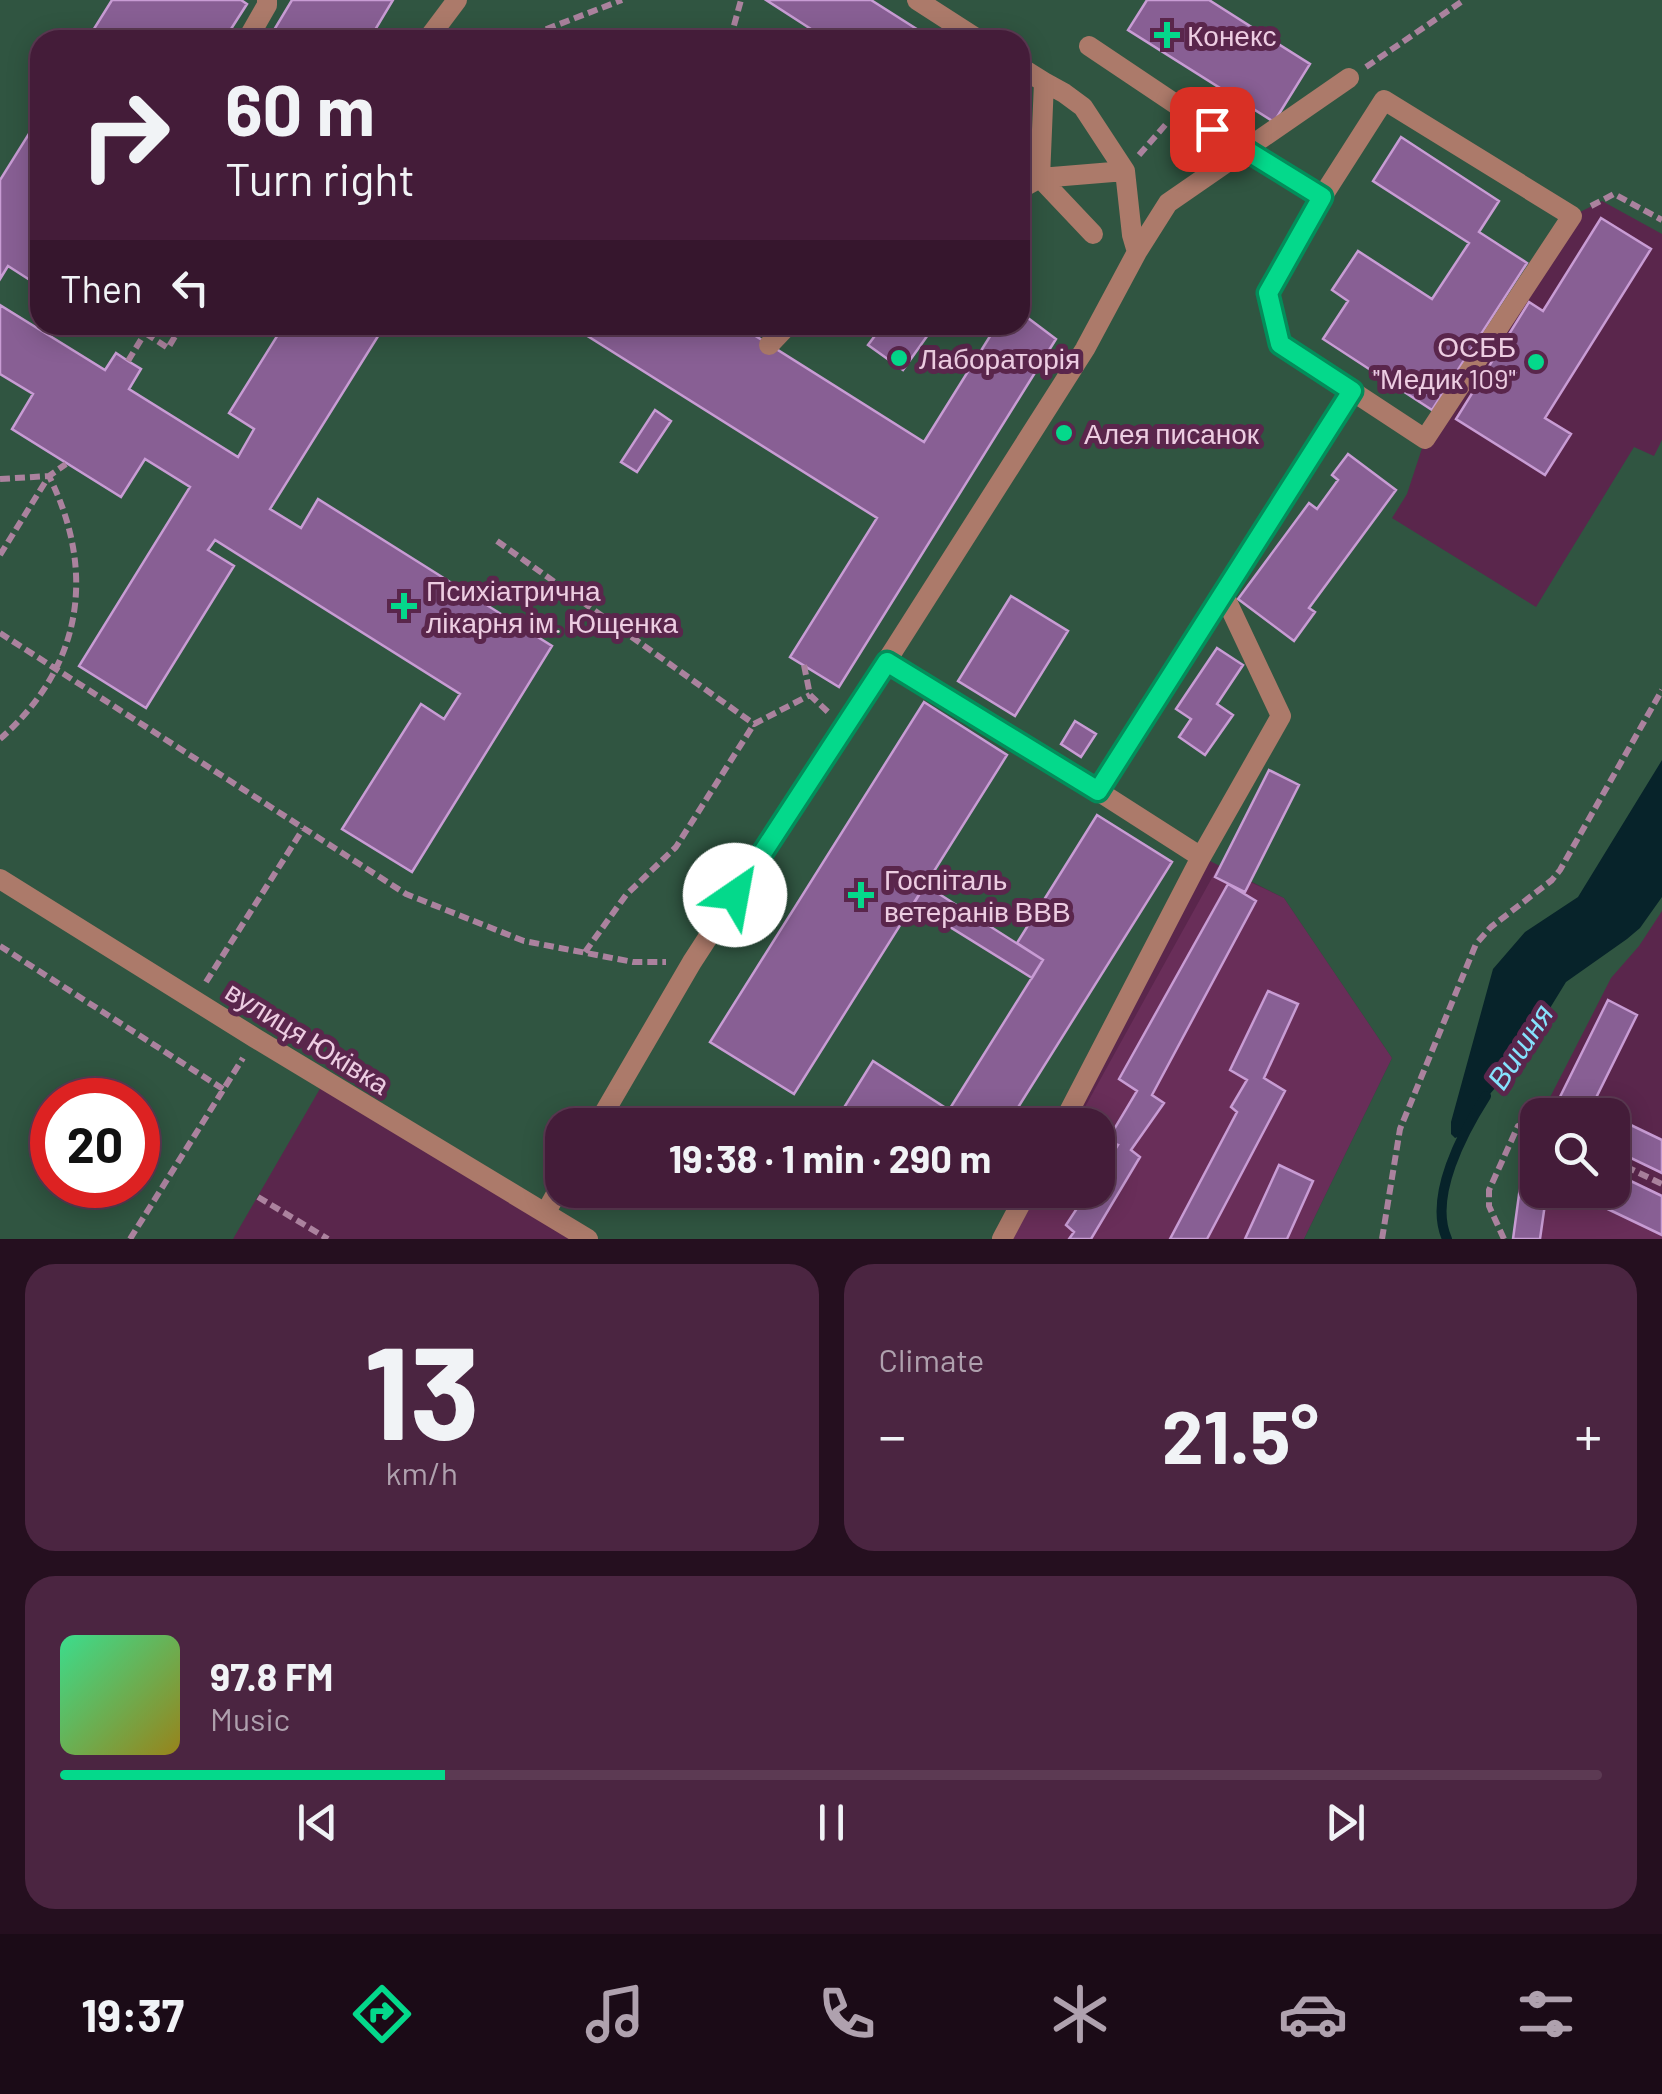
<!DOCTYPE html>
<meta charset="utf-8">
<style>
body{margin:0;font-family:Barlow,sans-serif;background:#4b2541;color:#f1f3f6;height:100vh;display:flex;flex-direction:column;font-size:38px;white-space:nowrap}
*{box-sizing:border-box;margin:0}
p{font-size:32px;color:#afa1ae}
.icon{flex:none;width:55px;height:55px;fill:none;stroke:currentColor;stroke-width:2;stroke-linecap:round;stroke-linejoin:round}
.map{position:relative;height:1239px;overflow:hidden}
.details{display:flex;flex-direction:column;gap:25px;padding:25px;background:#250f1f;flex:1}
.details>*{flex:none}
.guide{position:absolute;left:30px;top:30px;width:1000px;height:305px;border-radius:30px;box-shadow:0 5px 25px #0003,0 0 0 2px #5c3a53;background:#441c39;color:#f1f3f6;overflow:hidden}
.fabs{position:absolute;left:1520px;top:1098px;display:grid;gap:20px}
.fabs a{display:grid;place-items:center;width:110px;height:110px;border-radius:20px;background:#441c39;box-shadow:0 5px 25px #0003,0 0 0 2px #5c3a53;font-size:50px}
.speed{position:absolute;left:30px;top:1078px;display:flex;gap:20px;font-size:50px;font-weight:700;text-align:center}
.speed>*{display:grid;place-content:center;width:130px;height:130px;border-radius:50%;background:#441c39;box-shadow:0 5px 25px #0003,0 0 0 2px #5c3a53;line-height:1}
.speed .limit{border:15px solid #d22;background:#fff;color:#111}
.pin{position:absolute;display:grid;place-items:center;width:85px;height:85px;color:#fff;margin:-42px;border-radius:20px;box-shadow:0 5px 15px #0006}
.me{position:absolute;width:110px;margin:-55px;rotate:33deg;stroke-linejoin:round;filter:drop-shadow(0 0 8px #0008)}
.turn{display:flex;align-items:center;gap:35px;height:210px;padding:0 30px;font-size:45px}
.turn .icon{width:130px;height:130px;stroke-width:2.5}
.turn b{display:block;font-size:70px;line-height:85px}
.then{display:flex;align-items:center;height:95px;padding:0 30px;background:#0003;gap:20px;font-size:38px}
.big{font-size:75px;font-weight:700;line-height:1.1}
.details .widget{flex:1;display:flex;flex-direction:column;justify-content:center;gap:15px;min-width:0;padding:0 35px;border-radius:30px;background:#4b2541}
.details .dial{align-items:center;gap:0}
.dial b{font-size:130px;line-height:1}
.song{display:flex;align-items:center;gap:30px}
.cover{width:120px;height:120px;border-radius:15px;background:linear-gradient(135deg,hsl(150 70% 55%),hsl(50 70% 35%))}
.played{height:10px;border-radius:5px;background:linear-gradient(90deg,#04d98b 25%,#5c3a53 25%)}
.keys{display:flex;justify-content:space-around;direction:ltr}
.heat{display:flex;justify-content:space-between;align-items:center;font-size:55px;direction:ltr}
.details .tiles{flex:1;display:grid;gap:25px;grid-template-columns:1fr 1fr}
.widget:last-child{grid-column:span 2}
.trip{position:absolute;left:545px;top:1108px;width:570px;height:100px;border-radius:30px;background:#441c39;box-shadow:0 5px 25px #0003,0 0 0 2px #5c3a53;font-weight:700;line-height:100px;text-align:center}
.tab-bar{display:flex;height:160px;justify-content:space-around;align-items:center;background:#1b0b17;color:#afa1ae}
.tab-bar .icon{width:70px;height:70px}
.tab-bar .current{color:#04d98b}
.tab-bar b{font-size:45px;color:#f1f3f6}
.map>svg:first-child{display:block}
</style>
<div class="map">
<svg width="1662" height="1239" viewBox="0 0 1662 1239">
<rect width="100%" height="100%" fill="#5a264c"/>
<!-- built -->
<path fill="#692e59" d="M1218 867 1284 898 1392 1058 1304 1239H1012L1040 1190H1098V1125H1075Z
M1531 1135 1537 1138 1538 1190H1612L1662 1196V1239H1513L1523 1165Z"/>
<!-- green -->
<path fill="#305541" fill-rule="evenodd" d="M0 0H1662V234L1602 201 1572 216 1425 439 1407 494 1392 518 1536 607 1634 447 1654 456 1662 440V911L1639 946 1611 978 1541 1115H1538C1536 1131 1527 1147 1523 1163 1518 1188 1516 1214 1513 1239H1304L1392 1058 1284 898 1202 857 1062 1125H562V1190H1028L1002 1239H588L325 1080 233 1239H0ZM40 40H1020V325H40ZM52 1100H138V1185H52Z"/>
<!-- water -->
<path fill="#07232a" d="M1662 760V897L1640 928 1627 939 1566 982 1517 1062 1479 1107 1465 1134 1455 1138 1451 1134V1122L1493 969 1525 932 1578 897Z"/>
<g fill="none" stroke-linecap="round" stroke-linejoin="round">
<!-- stream -->
<path stroke="#07232a" stroke-width="10" d="M1447 1239C1428 1197 1463 1132 1486 1096"/>
</g>
<!-- building -->
<path fill="#885f94" stroke="#c89cd4" stroke-width="2.5" d="M112 0H241L247 4 224 40H188L184 38 183 40H87Z
M292 0H393L369 40H268Z
M766 0H871L934 40H828Z
M1147 0H1209L1310 64 1274 122 1128 30Z
M40 116V270L33 282 8 266 0 279V180Z
M1401 137 1499 201 1479 232 1527 263 1432 410 1323 339 1348 301 1332 290 1358 251 1432 299 1469 243 1373 181Z
M1601 218 1651 249 1545 418 1571 434 1545 475 1456 419 1529 302 1543 311Z
M0 305 105 370 116 353 128 361 141 369 129 389 238 457 254 429 229 413 284 325H385L270 509 301 528 318 499 552 646 412 872 342 829 421 704 444 719 460 694 215 540 208 550 234 566 146 708 79 666 190 487 145 459 121 497 12 429 33 394 0 374Z
M1020 312 1056 339 839 687 790 657 877 518 570 325H756L751 333 924 442 997 325H1020Z
M883 325H935L903 370 868 345Z
M655 410 671 421 637 472 621 462Z
M1348 454 1396 490 1309 608 1315 612 1294 641 1238 599 1309 503 1317 509 1338 480 1332 475Z
M1011 596 1068 631 1015 716 958 681Z
M1217 648 1243 665 1217 704 1233 715 1205 755 1179 737 1191 719 1176 709Z
M924 702 1007 755 794 1094 710 1042Z
M1075 721 1096 734 1081 757 1061 744Z
M1269 770 1299 785 1245 892 1215 877Z
M1097 815 1172 862 1007 1125H840L835 1122 873 1061 949 1110 1043 960 1017 943Z
M1228 884 1256 901 1152 1095 1164 1103 1131 1150 1140 1157 1091 1239H1069L1074 1232 1066 1225 1089 1190H1098V1177L1118 1145 1107 1141 1137 1091 1119 1079Z
M925 885 1043 960 1032 978 913 904Z
M1268 991 1298 1004 1264 1078 1285 1091 1207 1239H1170L1237 1112 1231 1107 1247 1080 1230 1070Z
M1608 1000 1637 1015 1592 1106 1611 1115H1551Z
M1612 1116 1662 1140V1173L1612 1149Z
M1279 1165 1313 1181 1287 1239H1245Z
M1523 1165 1538 1169V1190H1547L1540 1239H1513Z
M1612 1172 1662 1196V1235L1568 1190H1612Z"/>
<g fill="none" stroke-linecap="round" stroke-linejoin="round">
<!-- path -->
<path stroke="#ab829e" stroke-width="6" stroke-dasharray="10 5" stroke-linecap="butt" d="M518 40 622 0
M730 40 741 0
M1366 67 1464 0
M1139 155 1167 123
M1591 206 1614 194 1662 220
M133 325 168 348 182 325
M128 361 145 333
M0 479 49 476C97 573 82 667 0 739
M497 541 754 724 810 695
M0 555 49 476 66 464
M0 633 406 894 524 941 633 962H666
M804 665 810 695 829 713
M0 946 223 1089
M585 952 626 895 676 847 754 724
M206 982 303 829
M1612 1160 1662 1184
M258 1197 328 1239
M130 1239 243 1058
M1382 1239 1400 1129 1476 944 1491 927 1552 880 1560 870 1662 690
M1504 1239 1489 1206V1190L1518 1126 1524 1124 1538 1125"/>
<!-- service -->
<path stroke="#ac7a6a" stroke-width="20" d="M917 0 979 40
M247 40 267 5V0
M427 40 457 0
M1089 46 1244 150 1322 197
M1020 67 1044 82 1040 178 1125 171
M1044 82 1064 93 1083 107 1125 171 1132 235 1137 252
M1020 189 1040 178 1093 234
M769 345 788 325
M887 661 1098 791 1201 857
M1098 791 1224 595
M597 1125 692 962 844 728 1085 349 1137 252 1168 203 1349 78
M1062 1125 1201 857 1281 716 1224 595 1352 391 1280 344 1268 293 1322 197 1384 100 1572 216 1425 439 1352 391
M546 1212 562 1183
M1002 1239 1028 1190"/>
<!-- minor -->
<path stroke="#ac7a6a" stroke-width="20" d="M0 879 255 1038 588 1239"/>
</g>
<g fill="none" stroke-linecap="round" stroke-linejoin="round">
<!-- route casing -->
<g stroke="#038d5a" stroke-width="25">
<path id="route" d="M735 895 887 662 1098 791 1352 391 1280 344 1268 293 1322 197 1212 129"/>
</g>
<!-- route -->
<use href="#route" stroke="#04d98b" stroke-width="18"/>
</g>
<!-- markers -->
<g fill="#04d98b" stroke="#5a264c" stroke-width="4">
<path d="M1162 20h10v10h10v10h-10v10h-10v-10h-10v-10h10z"/>
<circle cx="899" cy="358" r="10"/>
<circle cx="1536" cy="362" r="10"/>
<circle cx="1064" cy="433" r="10"/>
<path d="M399 591h10v10h10v10h-10v10h-10v-10h-10v-10h10z"/>
<path d="M856 880h10v10h10v10h-10v10h-10v-10h-10v-10h10z"/>
</g>
<g text-anchor="middle" dominant-baseline="central" stroke-width="10" stroke-linejoin="round" paint-order="stroke">
<!-- poi labels -->
<g font-size="28" fill="#edcde2" stroke="#5a264c" text-anchor="start">
<text x="1187" y="35">Конекс</text>
<text x="1516" y="346" text-anchor="end">ОСББ<tspan x="1516" dy="32">"Медик 109"</tspan></text>
<text x="919" y="358">Лабораторія</text>
<text x="1084" y="433">Алея писанок</text>
<text x="426" y="590">Психіатрична<tspan x="426" dy="32">лікарня ім. Ющенка</tspan></text>
<text x="884" y="879">Госпіталь<tspan x="884" dy="32">ветеранів ВВВ</tspan></text>
</g>
<!-- street labels -->
<g font-size="28" fill="#edcde2" stroke="#5a264c">
<text transform="translate(308 1037) rotate(32)">вулиця Юківка</text>
</g>
<!-- water labels -->
<g font-size="30" font-style="italic" fill="#85e2fd" stroke="#5a264c">
<text transform="translate(1519 1046) rotate(-57)">Вишня</text>
</g>
</g>
</svg>
<div class="fabs">
<a><svg class="icon" aria-label="search" viewBox="0 0 24 24"><circle cx="10" cy="10" r="6"/><path d="M15 15l6 6"/></svg></a>
</div>
<div class="speed"><div class="limit">20</div></div>
<div class="pin" style="left:1212px;top:129px;background:#d93025"><svg class="icon" aria-label="arrive" viewBox="0 0 24 24"><path d="M6 21V4h12l-3 4 3 4H6"/></svg></div>
<svg class="me" style="left:735px;top:895px" viewBox="-20 -20 40 40"><circle r="19" fill="#fff"/><path d="M0-13L10 11 0 6-10 11z" fill="#04d98b"/></svg>
<div class="trip">19:38 · 1 min · 290 m</div>
<div class="guide">
<div class="turn"><svg class="icon" aria-label="right" viewBox="0 0 24 24"><path d="M7 20v-9h11M14 6l5 5-5 5"/></svg><div><b>60 m</b>Turn right</div></div>
<div class="then">Then<svg class="icon" aria-label="left" viewBox="0 0 24 24"><path d="M17 20v-9H6M10 6l-5 5 5 5"/></svg></div>
</div>
</div>
<section class="details">
<div class="tiles">
<div class="widget dial"><b>13</b><p>km/h</p></div>
<div class="widget"><p>Climate</p>
<div class="heat"><a>−</a><b class="big">21.5°</b><a>+</a></div>
</div>
<div class="widget">
<div class="song"><i class="cover"></i><div><b>97.8 FM</b><p>Music</p></div></div>
<div class="played"></div>
<div class="keys"><svg class="icon" aria-label="previous" viewBox="0 0 24 24"><path d="M18 5L8 12l10 7zM5 5v14"/></svg><svg class="icon" aria-label="pause" viewBox="0 0 24 24"><path d="M8 5v14M16 5v14"/></svg><svg class="icon" aria-label="next" viewBox="0 0 24 24"><path d="M6 5l10 7-10 7zM19 5v14"/></svg></div>
</div>
</div>
</section>
<nav class="tab-bar">
<b>19:37</b>
<svg class="icon current" aria-label="directions" viewBox="0 0 24 24"><path d="M12 3l9 9-9 9-9-9zM9 14v-3h6M13 9l2 2-2 2"/></svg>
<svg class="icon" aria-label="music" viewBox="0 0 24 24"><path d="M9 18V5l10-2v13"/><circle cx="6" cy="18" r="3"/><circle cx="16" cy="16" r="3"/></svg>
<svg class="icon" aria-label="phone" viewBox="0 0 24 24"><path d="M5 4h4l2 5-3 2q2 4 5 5l2-3 5 2v4C11 20 4 13 5 4z"/></svg>
<svg class="icon" aria-label="climate" viewBox="0 0 24 24"><path d="M12 3v18M4 7l16 10M4 17L20 7"/></svg>
<svg class="icon" aria-label="car" viewBox="0 0 24 24"><path d="M5 17H2v-5l4-1 3-4h7l3 4 3 1v5h-3M9 17h6M6 11h13"/><circle cx="7" cy="17" r="2"/><circle cx="17" cy="17" r="2"/></svg>
<svg class="icon" aria-label="filters" viewBox="0 0 24 24"><path d="M4 7h16M4 17h16"/><circle cx="9" cy="7" r="2"/><circle cx="15" cy="17" r="2"/></svg>
</nav>
